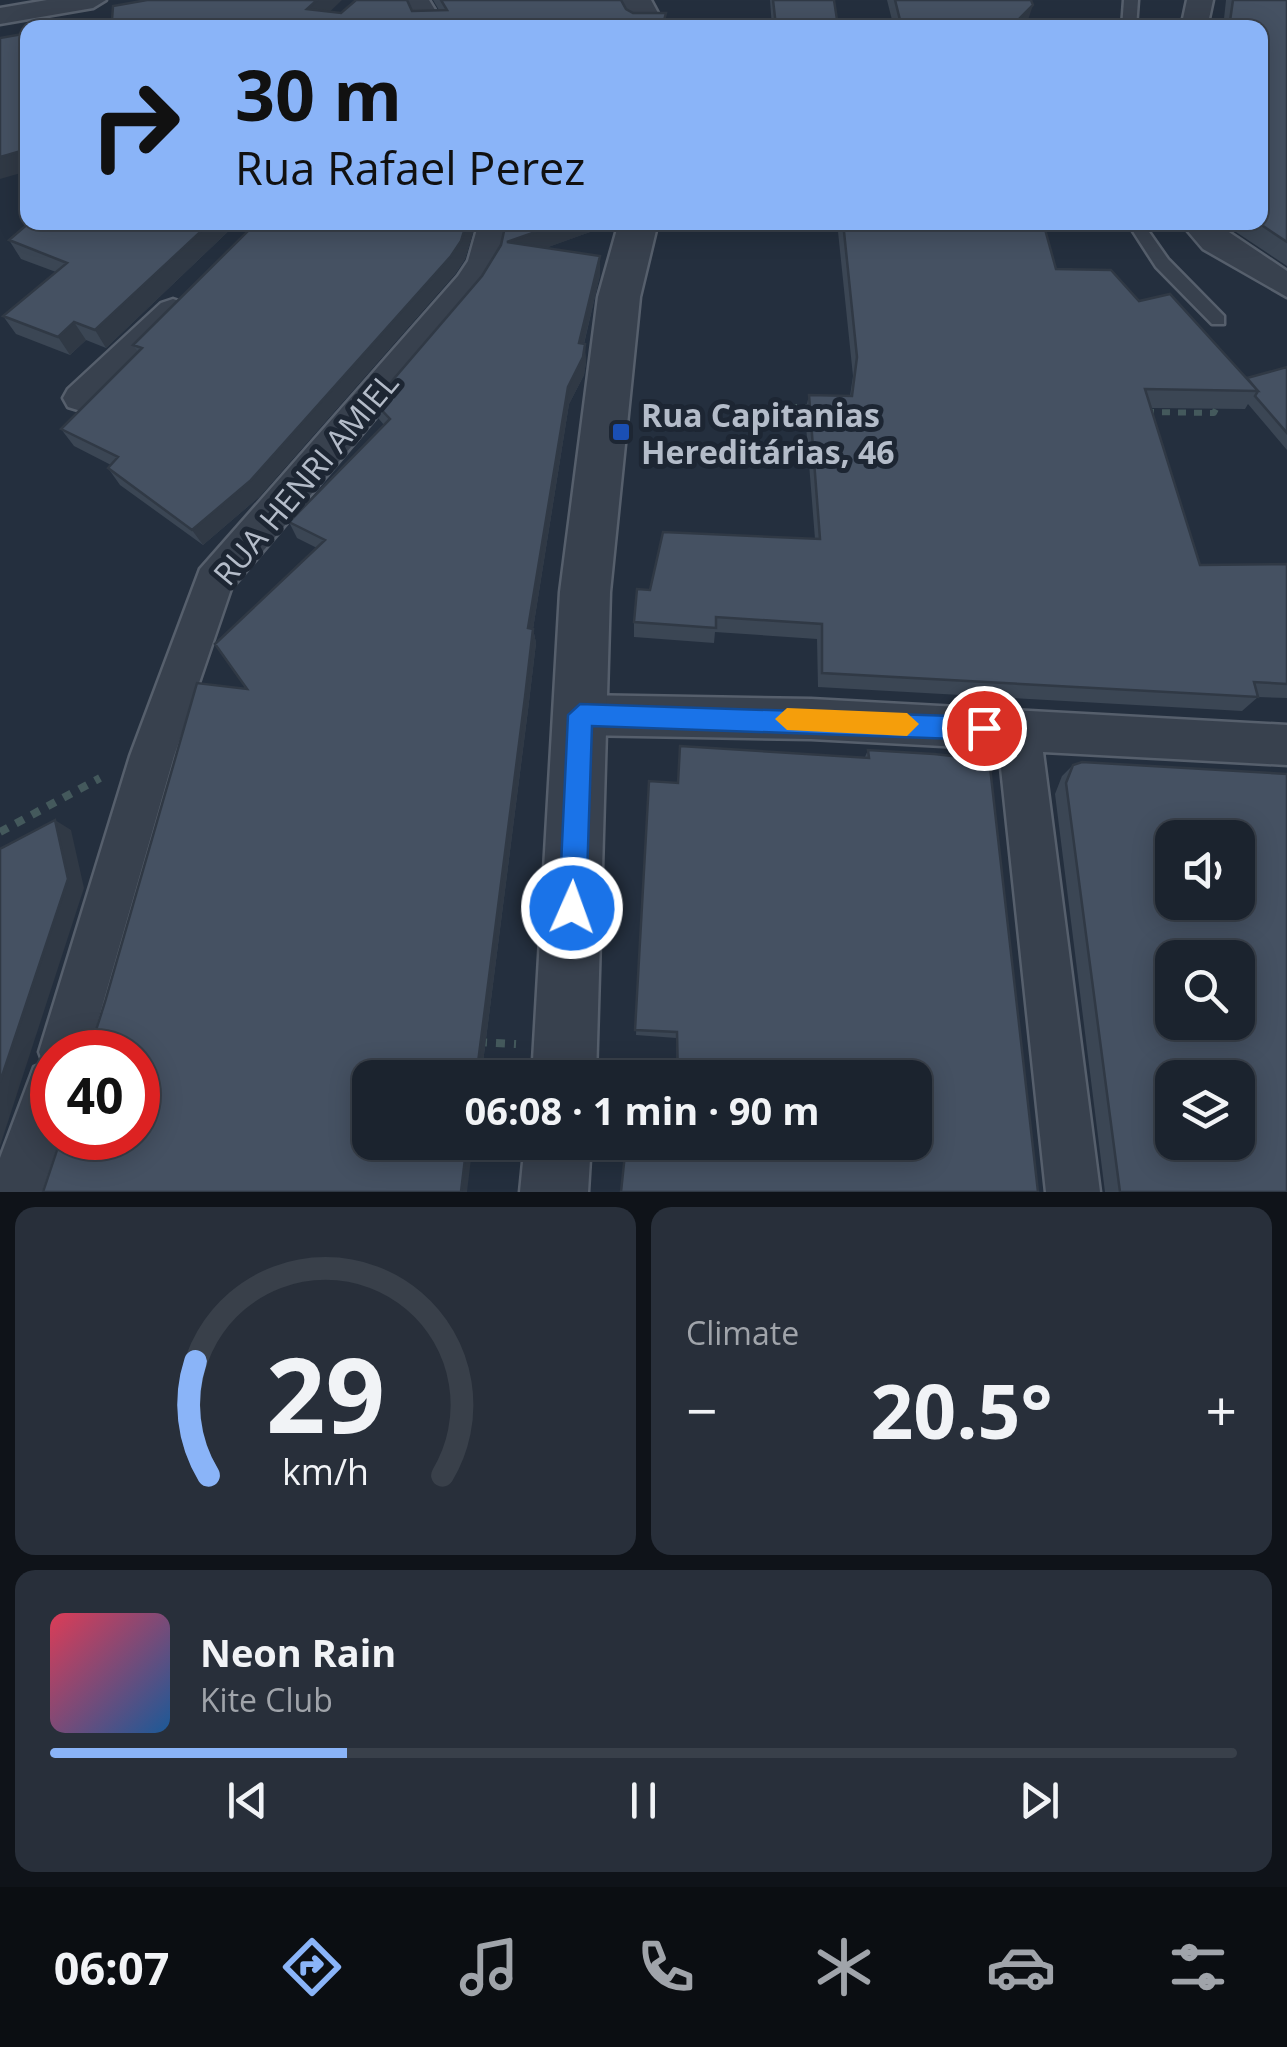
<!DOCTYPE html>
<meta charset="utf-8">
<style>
body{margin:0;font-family:"Open Sans",sans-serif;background:#282f3a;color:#f1f3f6;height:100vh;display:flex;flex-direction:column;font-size:38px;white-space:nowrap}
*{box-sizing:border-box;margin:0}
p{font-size:32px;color:#a0a4aa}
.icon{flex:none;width:55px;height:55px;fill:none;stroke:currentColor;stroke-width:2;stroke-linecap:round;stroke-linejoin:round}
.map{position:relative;height:1192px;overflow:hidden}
.details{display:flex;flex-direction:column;gap:15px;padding:15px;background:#0f1319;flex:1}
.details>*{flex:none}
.banner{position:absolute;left:20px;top:20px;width:1248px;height:210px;border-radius:20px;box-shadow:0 5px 25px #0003,0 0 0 2px #39404a;background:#8ab4f8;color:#111;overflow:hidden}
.buttons{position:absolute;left:1155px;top:820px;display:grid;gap:20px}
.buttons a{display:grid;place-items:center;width:100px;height:100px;border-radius:20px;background:#1b232e;box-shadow:0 5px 25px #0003,0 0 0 2px #39404a;font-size:50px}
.speed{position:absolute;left:30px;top:1030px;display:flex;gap:20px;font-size:50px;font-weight:700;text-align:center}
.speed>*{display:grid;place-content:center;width:130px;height:130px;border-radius:50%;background:#1b232e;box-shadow:0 5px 25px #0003,0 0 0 2px #39404a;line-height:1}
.speed .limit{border:15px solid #d22;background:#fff;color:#111}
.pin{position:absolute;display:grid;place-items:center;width:85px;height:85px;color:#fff;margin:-42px;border:5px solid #fff;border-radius:50%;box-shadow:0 2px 10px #0007}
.me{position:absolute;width:110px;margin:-55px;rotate:2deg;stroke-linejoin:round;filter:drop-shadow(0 0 8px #0008)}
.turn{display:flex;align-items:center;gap:35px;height:210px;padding:0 50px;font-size:45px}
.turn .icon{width:130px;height:130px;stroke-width:2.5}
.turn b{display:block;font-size:70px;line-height:85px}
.big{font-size:75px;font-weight:700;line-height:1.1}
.details .widget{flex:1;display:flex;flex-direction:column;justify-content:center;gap:15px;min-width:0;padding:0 35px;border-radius:20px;background:#282f3a}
.details .dial{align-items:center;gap:0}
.dial svg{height:260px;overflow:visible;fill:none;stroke:#39404a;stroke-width:7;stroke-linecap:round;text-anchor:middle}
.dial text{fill:#f1f3f6;stroke:none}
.song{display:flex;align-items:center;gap:30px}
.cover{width:120px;height:120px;border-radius:15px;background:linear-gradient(135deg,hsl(350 70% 55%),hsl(210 70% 35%))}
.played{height:10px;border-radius:5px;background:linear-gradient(90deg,#8ab4f8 25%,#39404a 25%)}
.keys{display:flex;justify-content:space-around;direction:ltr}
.heat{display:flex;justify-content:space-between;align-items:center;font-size:55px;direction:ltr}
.details .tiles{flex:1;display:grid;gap:15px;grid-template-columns:1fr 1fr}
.widget:last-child{grid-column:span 2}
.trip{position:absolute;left:352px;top:1060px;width:580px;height:100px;border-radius:20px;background:#1b232e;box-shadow:0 5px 25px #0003,0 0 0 2px #39404a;font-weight:700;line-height:100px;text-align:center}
.menu{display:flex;height:160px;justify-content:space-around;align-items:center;background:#0b0e12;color:#a0a4aa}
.menu .icon{width:70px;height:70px}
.menu .on{color:#8ab4f8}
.menu b{font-size:45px;color:#f1f3f6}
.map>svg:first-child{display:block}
</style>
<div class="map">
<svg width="1287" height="1192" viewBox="0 0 1287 1192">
<rect width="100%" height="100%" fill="#242f3e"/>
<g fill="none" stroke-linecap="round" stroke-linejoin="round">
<!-- service casing -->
<g stroke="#565f6c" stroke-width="5">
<path id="service" d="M1124 0H1138L1136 28H1122Z
M1127 222H1142L1168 259 1224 316V324H1212L1156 267Z"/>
</g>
<!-- minor casing -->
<g stroke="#565f6c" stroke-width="5">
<path id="minor" d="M47 0H106L93 8 0 24V8Z
M403 0H429L446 28H419Z
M1187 0H1213L1207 28H1181Z
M479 222H510L500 262 482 292 231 589 174 756 89 1052H52V1138H60L42 1192H0V1158L34 1067 43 1063 39 1052 130 756 200 569 458 276 468 261Z
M1180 222H1214L1287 271V297L1203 249Z
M173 299 185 303 190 311 185 319 94 407 81 411 68 407 63 398 68 389 161 303Z
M580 695 811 699 1287 725V765L1043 752 1100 1192H1046L999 749 811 739 580 735 565 729 559 715 565 701Z"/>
</g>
<!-- tertiary casing -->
<g stroke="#565f6c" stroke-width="5">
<path id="tertiary" d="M619 0H651L666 28H633Z
M619 222H658L640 297 610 592 596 1078H532L560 592 598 297Z
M525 1142H591L588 1192H520Z"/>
</g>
<!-- path-far1 -->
<path stroke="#44595c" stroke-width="6" stroke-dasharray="8 8" stroke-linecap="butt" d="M789 407H813
M1146 412 1214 413 1218 405"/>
<!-- path -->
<path stroke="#44595c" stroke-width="8" stroke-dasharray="9 9" stroke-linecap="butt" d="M0 832 100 778
M478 1042 516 1044"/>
<!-- service -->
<use href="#service" fill="#38414e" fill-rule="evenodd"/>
<!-- minor -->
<use href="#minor" fill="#38414e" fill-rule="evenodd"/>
<!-- tertiary -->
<use href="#tertiary" fill="#38414e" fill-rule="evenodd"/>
</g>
<!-- wall -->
<path fill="#3b4654" d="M433 0H621L626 9 633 13 63 28 329 12 341 13 439 10Z
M770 0H834L838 28H772Z
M887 0H1031L1027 23 1023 28H894Z
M1226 0H1287V266L1221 222H1260V28H1223Z
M238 222 106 348 86 340 70 355 16 334 3 316 56 272 21 259 9 240Z
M257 222H476L465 259 455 274 259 497 203 545 120 485 108 468 111 465 74 446 61 429 138 352 133 345Z
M506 222 615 223 545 248 600 256V275L584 344 586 362 584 375 569 404 533 629 536 643 528 710 481 1078H370L247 689 317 548 297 538 289 522 384 425 379 419 374 402 482 276 501 245Z
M837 222H1043L1056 269 1139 301 1247 378 1287 367V450L1248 404 1245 409 1151 408 1200 565 1287 564V698L1258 697 1242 711 818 687 817 639 715 632 714 643 634 637V622L650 590 815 539 805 413 809 395 850 396 853 376Z
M680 746 865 757 868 750 934 754 980 759 981 767H990L1038 1192H621L626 1144 667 1146V1142H915V1078H677L676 1038 636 1035 649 781 678 783Z
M1073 765 1287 1192H1105L1055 794 1062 776Z"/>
<!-- shaded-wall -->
<path fill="#303945" d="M317 0H342L313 28 307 9Z
M1033 5 1027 23 1023 28H1010Z
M28 149V171L0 179V157Z
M211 222H238L106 348 95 330Z
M467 222H476L465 259 455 274 259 497 203 545 192 530Z
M564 222 615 223 510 261 507 242Z
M600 256V275L580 360 579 343Z
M74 322 86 340 70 355 58 337Z
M585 344 586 362 584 375 569 404 533 629 536 643 528 710 481 1078H476L528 628 568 387Z
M55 820 71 830 84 888 0 1146V1082Z
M467 1142H473L467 1192H461Z"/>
<!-- building -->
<path fill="#455162" stroke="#303945" stroke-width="2.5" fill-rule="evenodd" d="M147 0H317L307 9 341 13 356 0H407L412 11 447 10 441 0H621L626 9 633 13H666L662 28H63L112 20 113 6Z
M773 0H834L838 26H776Z
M895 0H1031L1033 5 1010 28H902Z
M1233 0H1287V242L1257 222H1260V28H1229Z
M28 33V149L0 157V38Z
M30 222H211L95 330 74 322 58 337 3 316 67 263 9 240Z
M257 222H467L461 241 451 256 250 481 192 530 108 468 118 457 61 429 142 348 133 345Z
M506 222H564L507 242 600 256 579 343 585 344 583 357 568 387 528 628 533 629 525 697 476 1078H370V1142H467L461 1192H43L61 1138H138V1052H89L105 1002 197 683 247 689 215 644 325 540 289 522 390 419 374 402 482 276 501 245Z
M843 222H1043L1056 269 1111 270 1139 301 1170 294 1258 391 1145 389 1200 565 1287 564V684L1254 682 1258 697 822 673V624L716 617V628L634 622 637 589 650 590 663 532 820 539 809 395 852 396 857 357Z
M1287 367V433L1255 396 1258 391 1247 378Z
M680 746 869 758 868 750 934 754 980 759 981 767H990L1038 1192H621L626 1144 667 1146 668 1142H915V1078H678L677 1032 635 1030 649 781 678 783Z
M1082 762 1287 774V1192H1120L1066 783 1073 765ZM1172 838H1238V902H1172ZM1172 958H1238V1022H1172ZM1172 1078H1238V1142H1172Z
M55 820 68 879 0 1082V849Z"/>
<!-- route -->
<path fill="#1a73e8" stroke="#114b97" stroke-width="2.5" d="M580 704 984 717 997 728 984 740 592 726 586 908 582 918 572 922 563 918 559 908 568 715Z"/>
<!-- slow -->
<path fill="#f59e0b" d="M787 708 907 713 919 724 907 736 787 730 775 719Z"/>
<!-- markers -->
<rect fill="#1a4fb4" stroke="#1d2633" stroke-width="4" x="611" y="422" width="20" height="20" rx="5"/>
<g text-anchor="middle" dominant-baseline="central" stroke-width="10" stroke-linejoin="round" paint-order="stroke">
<!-- poi labels -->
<g font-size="32" font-weight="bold" fill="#b4bcc9" stroke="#1d2633" text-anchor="start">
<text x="641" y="414">Rua Capitanias<tspan x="641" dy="37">Hereditárias, 46</tspan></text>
</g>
<!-- street labels -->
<g font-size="32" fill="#b4bcc9" stroke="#1d2633">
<text transform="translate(305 478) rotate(-50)">RUA HENRI AMIEL</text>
</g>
</g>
</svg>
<div class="buttons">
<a><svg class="icon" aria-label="sound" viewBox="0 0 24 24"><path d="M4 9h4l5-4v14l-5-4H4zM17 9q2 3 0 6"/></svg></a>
<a><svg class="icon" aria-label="search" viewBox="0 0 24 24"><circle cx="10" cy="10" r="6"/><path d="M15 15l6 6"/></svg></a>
<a><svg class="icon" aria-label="layers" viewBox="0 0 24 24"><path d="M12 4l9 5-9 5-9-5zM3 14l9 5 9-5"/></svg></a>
</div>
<div class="speed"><div class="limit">40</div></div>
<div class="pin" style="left:984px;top:728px;background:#d93025"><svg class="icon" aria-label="arrive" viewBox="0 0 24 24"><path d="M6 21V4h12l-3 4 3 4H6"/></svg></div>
<svg class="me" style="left:572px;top:908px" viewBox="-20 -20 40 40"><circle r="17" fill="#1a73e8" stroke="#fff" stroke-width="3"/><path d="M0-11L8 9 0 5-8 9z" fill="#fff"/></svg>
<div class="trip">06:08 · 1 min · 90 m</div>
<div class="banner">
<div class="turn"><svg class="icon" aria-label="right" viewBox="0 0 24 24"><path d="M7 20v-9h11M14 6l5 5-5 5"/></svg><div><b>30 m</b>Rua Rafael Perez</div></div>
</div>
</div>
<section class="details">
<div class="tiles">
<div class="widget dial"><svg viewBox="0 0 100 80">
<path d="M14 69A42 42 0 1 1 86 69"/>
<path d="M14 69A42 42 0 0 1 10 34" stroke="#8ab4f8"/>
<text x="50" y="56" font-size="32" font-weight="700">29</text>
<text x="50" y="72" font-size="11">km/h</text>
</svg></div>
<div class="widget"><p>Climate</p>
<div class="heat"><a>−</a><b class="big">20.5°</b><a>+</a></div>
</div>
<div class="widget">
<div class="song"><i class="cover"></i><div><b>Neon Rain</b><p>Kite Club</p></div></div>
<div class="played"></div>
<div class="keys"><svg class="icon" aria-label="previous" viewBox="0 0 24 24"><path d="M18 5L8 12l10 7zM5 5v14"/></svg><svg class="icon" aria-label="pause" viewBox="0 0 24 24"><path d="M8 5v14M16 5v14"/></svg><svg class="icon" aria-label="next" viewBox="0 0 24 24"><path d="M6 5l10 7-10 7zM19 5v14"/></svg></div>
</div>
</div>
</section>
<nav class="menu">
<b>06:07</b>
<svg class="icon on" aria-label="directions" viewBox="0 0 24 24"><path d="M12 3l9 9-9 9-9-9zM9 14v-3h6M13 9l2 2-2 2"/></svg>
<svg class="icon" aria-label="music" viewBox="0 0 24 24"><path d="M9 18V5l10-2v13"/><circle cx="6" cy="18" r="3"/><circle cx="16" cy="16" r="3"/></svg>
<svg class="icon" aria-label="phone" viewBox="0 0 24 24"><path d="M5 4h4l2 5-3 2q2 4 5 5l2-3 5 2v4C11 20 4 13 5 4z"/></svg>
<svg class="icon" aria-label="climate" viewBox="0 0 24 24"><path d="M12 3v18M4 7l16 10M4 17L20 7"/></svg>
<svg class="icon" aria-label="car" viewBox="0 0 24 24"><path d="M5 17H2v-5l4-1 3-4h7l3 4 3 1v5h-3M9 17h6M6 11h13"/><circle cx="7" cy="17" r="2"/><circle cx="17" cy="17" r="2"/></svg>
<svg class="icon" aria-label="filters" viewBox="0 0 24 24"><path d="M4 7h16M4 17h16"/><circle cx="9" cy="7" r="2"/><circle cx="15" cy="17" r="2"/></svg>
</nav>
